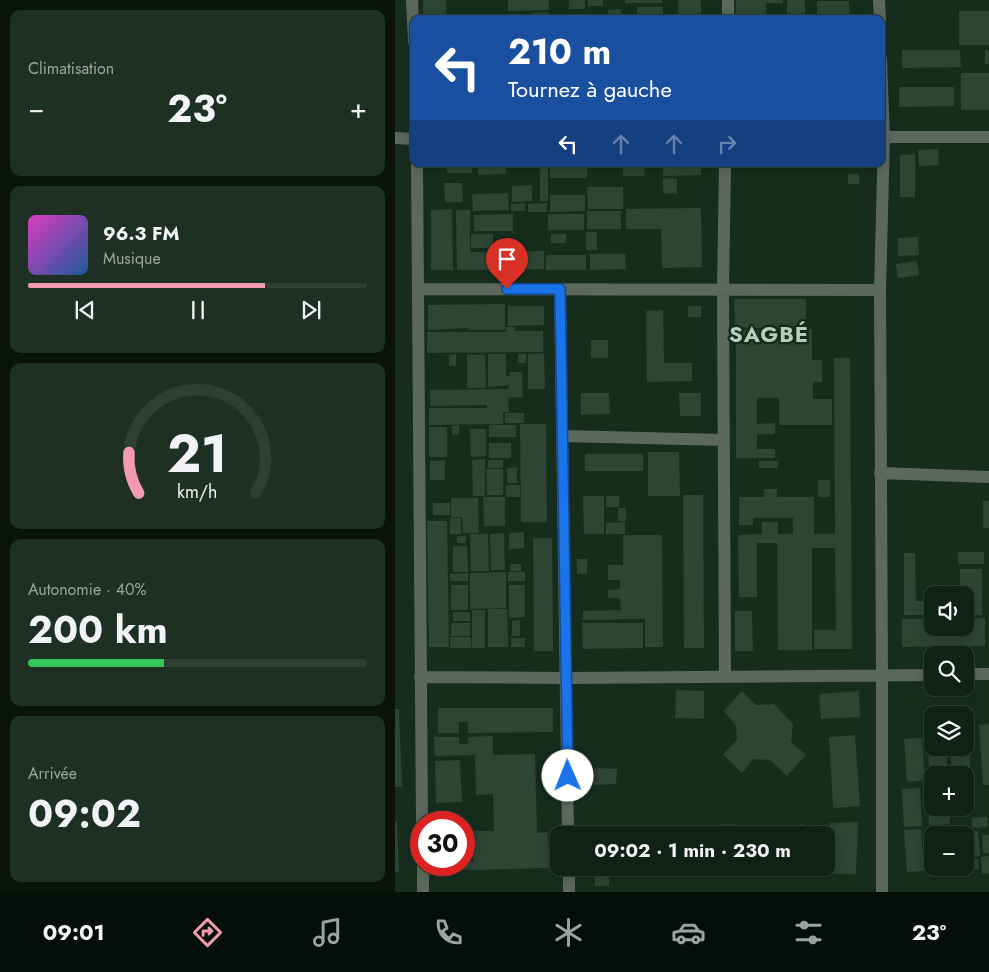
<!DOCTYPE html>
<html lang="fr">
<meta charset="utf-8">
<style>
body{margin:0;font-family:Jost,sans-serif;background:#1e2f23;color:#f1f3f6;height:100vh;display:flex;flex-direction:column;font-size:19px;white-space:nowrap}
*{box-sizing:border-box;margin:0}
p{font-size:16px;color:#9ca4a1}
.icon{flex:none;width:28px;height:28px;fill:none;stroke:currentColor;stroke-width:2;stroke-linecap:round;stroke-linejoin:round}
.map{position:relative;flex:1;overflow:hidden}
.sheet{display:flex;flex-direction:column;gap:10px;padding:10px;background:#09130c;width:395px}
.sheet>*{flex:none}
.guide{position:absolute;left:15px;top:15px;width:475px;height:152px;border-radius:10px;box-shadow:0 2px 12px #0003,0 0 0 1px #303f35;background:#1a4fa0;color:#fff;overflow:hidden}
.buttons{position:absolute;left:529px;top:586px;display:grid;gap:10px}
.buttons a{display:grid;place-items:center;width:50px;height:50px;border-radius:10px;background:#102216;box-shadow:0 2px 12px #0003,0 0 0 1px #303f35;font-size:25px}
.speed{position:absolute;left:15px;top:811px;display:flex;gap:10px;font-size:25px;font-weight:700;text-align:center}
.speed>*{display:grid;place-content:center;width:65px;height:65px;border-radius:50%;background:#102216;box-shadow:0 2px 12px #0003,0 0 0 1px #303f35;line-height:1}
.speed .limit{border:8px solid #d22;background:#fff;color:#111}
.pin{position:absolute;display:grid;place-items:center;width:42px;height:42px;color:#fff;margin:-51px -21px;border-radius:50% 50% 50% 0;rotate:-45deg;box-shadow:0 0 5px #0007}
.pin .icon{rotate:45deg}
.me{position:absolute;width:55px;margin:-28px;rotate:359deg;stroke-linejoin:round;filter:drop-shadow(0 0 4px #0008)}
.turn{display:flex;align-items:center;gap:18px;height:105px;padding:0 15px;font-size:22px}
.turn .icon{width:65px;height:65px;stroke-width:2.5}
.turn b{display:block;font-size:35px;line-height:42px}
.lanes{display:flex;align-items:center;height:48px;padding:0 15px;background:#0003;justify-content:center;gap:25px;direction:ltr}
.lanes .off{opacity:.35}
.big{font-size:38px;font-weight:700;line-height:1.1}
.sheet .card{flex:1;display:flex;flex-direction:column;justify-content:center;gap:8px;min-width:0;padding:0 18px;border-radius:10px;background:#1e2f23}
.sheet .dial{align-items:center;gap:0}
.dial svg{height:130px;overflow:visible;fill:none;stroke:#303f35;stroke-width:7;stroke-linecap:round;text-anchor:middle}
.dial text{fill:#f1f3f6;stroke:none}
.song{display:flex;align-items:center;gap:15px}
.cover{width:60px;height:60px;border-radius:8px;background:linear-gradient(135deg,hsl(310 70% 55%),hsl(210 70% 35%))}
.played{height:5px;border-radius:2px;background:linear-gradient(90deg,#f29ab0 70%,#303f35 70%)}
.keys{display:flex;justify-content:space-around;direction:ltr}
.heat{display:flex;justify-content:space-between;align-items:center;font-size:28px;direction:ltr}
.charge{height:8px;border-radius:4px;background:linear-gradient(90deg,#34c759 40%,#303f35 0)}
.trip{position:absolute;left:155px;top:826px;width:285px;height:50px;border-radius:10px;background:#102216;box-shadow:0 2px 12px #0003,0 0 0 1px #303f35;font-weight:700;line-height:50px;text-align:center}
.tabs{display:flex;height:80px;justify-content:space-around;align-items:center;background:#060e09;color:#9ca4a1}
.tabs .icon{width:35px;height:35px}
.tabs .current{color:#f29ab0}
.tabs b{font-size:22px;color:#f1f3f6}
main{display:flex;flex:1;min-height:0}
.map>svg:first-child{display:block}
</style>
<main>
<section class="sheet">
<div class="card"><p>Climatisation</p>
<div class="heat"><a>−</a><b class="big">23°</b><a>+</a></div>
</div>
<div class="card">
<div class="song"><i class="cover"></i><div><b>96.3 FM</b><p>Musique</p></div></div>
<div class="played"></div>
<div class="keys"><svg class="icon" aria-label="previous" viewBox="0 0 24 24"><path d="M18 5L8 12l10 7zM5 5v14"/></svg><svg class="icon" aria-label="pause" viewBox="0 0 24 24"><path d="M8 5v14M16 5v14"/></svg><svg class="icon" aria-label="next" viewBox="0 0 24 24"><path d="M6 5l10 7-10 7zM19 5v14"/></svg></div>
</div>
<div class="card dial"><svg viewBox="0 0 100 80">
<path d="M14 69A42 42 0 1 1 86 69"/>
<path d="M14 69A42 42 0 0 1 8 44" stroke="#f29ab0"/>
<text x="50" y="56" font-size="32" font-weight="700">21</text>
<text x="50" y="72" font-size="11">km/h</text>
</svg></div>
<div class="card"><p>Autonomie · 40%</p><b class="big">200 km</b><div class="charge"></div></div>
<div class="card"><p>Arrivée</p><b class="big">09:02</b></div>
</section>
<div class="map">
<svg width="594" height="892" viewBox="0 0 594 892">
<rect width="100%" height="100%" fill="#162d1d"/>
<!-- building -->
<path fill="#2d4534" d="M28 0H51V19H28Z
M113 0H154V10L113 11Z
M174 0H190V9H174Z
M193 0H208V6H193Z
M230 0H267V3H230Z
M283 0H306V19H283Z
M341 0H388V3H371V19H340Z
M392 0H410V19H392Z
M422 1H454L455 19H422Z
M242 7H268V19H242Z
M226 9V19H213V10Z
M564 11H594V45H564Z
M154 12V19H138V13Z
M507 50H565L566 67 507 68Z
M590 50H594V64H590Z
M566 73H594V110H566Z
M504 87H559V106L504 107Z
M543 149 544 165 524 166 523 150Z
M520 154V197H505V155Z
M52 164H76L77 173H52Z
M83 164H111V174L83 175Z
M145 164H153V201H145Z
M155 164H192V178H155Z
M228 164H249L250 176H228Z
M268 164H306V175L268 176Z
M397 164H419V167H397Z
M425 164H458V168H425Z
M453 174H464V184H453Z
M268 178 282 179V194L268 193Z
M49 183H67L68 202H50Z
M137 185V201L117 202V186Z
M192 187H228V209H193Z
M113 193 114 210 78 211 77 194Z
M155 195H190V211L155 212Z
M130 203V211H116V204Z
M152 203V212H133V204Z
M306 208 307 267 267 268 266 229H231V209Z
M57 209 58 270H36V210Z
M61 210H75V252L149 251V269L62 270Z
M192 211H226V229H192Z
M118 214V231H79V215Z
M153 214H189V230H153Z
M191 232H202V250H191Z
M76 234H98V248H76Z
M156 234H171V243H156Z
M523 237 524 255 503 256V238Z
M195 254H230L231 269 195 270Z
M151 255H191V270H151Z
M522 261 524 275 503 278 501 264Z
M339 299H411V328H340Z
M110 304V330H73V328L33 330V305Z
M113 306H149V325L113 326Z
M293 306H306V317H293Z
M268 310 269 363H297V381L252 382 251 311Z
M111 327H120V331H148V352L32 353V332H111Z
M417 329V360H427V382H418V399H437V425H384V398H362V424L380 423V434H362V449H380V458H341V330Z
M196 340H213V358H196Z
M149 353 150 389H133V354Z
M61 354V366H54V355Z
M93 354H111V376H114V372H127L128 397 113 398 114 412H108V424L34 425V408H92V405L35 406V390L114 389V385L93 387Z
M123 354H131V363H123Z
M72 355H90L91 388H72Z
M439 358H455L457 649H419V630H441L440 548H417V650H383L382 543H362V597H344L343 535 367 534V522H383V534H398V518H358V525H344V497H369V489H382V497H419V534H440Z
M186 393H214L215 414 186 415Z
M284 393H306V416H285Z
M110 413H129V423H110Z
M125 424H151L152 522H126Z
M64 425V434L57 435V426Z
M94 425H121V437H94Z
M34 427H52V457H34Z
M75 429H91V456L76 457Z
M94 443H116V458H94Z
M253 452H284L285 496H253Z
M190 454H248V471H190Z
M90 459V496H78L77 460Z
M50 460V480H35V461Z
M93 460H108V468H93Z
M364 461H383V468H364Z
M122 467V483H112V468Z
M91 469H108V495H92Z
M423 480H435V497H423Z
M111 485H125V497H111Z
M288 495H308L309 648H289Z
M188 496H209V534H189Z
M211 496H224V507H211Z
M88 497H110V526H89Z
M56 498H83L84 533H68L67 517H56Z
M588 501H594V528H588Z
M38 503H55V515H38Z
M223 508H231V521H223Z
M55 518H66V534H55Z
M32 521H52L54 647H34Z
M230 522V534H211V523Z
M129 532V548L114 549V533Z
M109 533 110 570H96L95 534Z
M75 534H93L94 571H76Z
M228 535H267L268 647H250V619L188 620V611L226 610 225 598H213V590L225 589V580H213V565H228Z
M62 536H71V543H62Z
M138 538H157L158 651H139Z
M58 546H72L73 572H58Z
M563 552H589V564H563Z
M509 553H520L521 601H538V615H509Z
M182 559H192V574H182Z
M115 564H126V571H115Z
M565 569H587V615H570V595H565Z
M111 572V608L75 609V573Z
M113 572H130V581H113Z
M73 573V581H55V574Z
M56 585H73V610H56Z
M114 585H130V617L114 618Z
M93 609H112L113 647H93Z
M77 610H90V648H77Z
M340 611H357L358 651H340Z
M58 612H75V621H58Z
M590 618V646L507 647V619H538V628H570V619Z
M125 620V636H117V621Z
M56 623H75V636H56Z
M187 623H248V648L188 649Z
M55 637H76V648H55Z
M116 638H130V647H116Z
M281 690 309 691V719L280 718Z
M347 691 361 705 379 704 398 724 396 742 411 755 392 776 375 760 358 759 347 773 328 754 342 740 341 726 329 711Z
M464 691 465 717 426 719 424 694Z
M43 708H158V732L73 733V722H64V733H43Z
M0 709H4L7 787H0Z
M594 724V785H588L584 725Z
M573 726 576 780 570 781V775H557L555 748H570V727Z
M460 735 465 806 438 808 434 737Z
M538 735V748H551L553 775H538V782L535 783 532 736Z
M98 736V755L140 754 142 833 153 832 154 868 41 871V865H69V862H78L77 837H69V831H99L98 794 81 795 80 755 40 756 39 737H64V744H73V737Z
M527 738 530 780 512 782 509 739Z
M65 760 67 802 41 803 40 761Z
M199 768 222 769 221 784 198 785Z
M525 788 527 826 509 827 507 789Z
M538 789V808H554L555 824 534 825 532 790Z
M592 817 593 827 577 828V818Z
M0 821H2L4 872H0Z
M463 822 461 874H435V823Z
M340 824 339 835H318V825Z
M408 824V835H388L387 828Z
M571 826V835H558L557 827Z
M554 827 555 835H538V868H557V870L535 871 533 829Z
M526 829 529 871 512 872 509 830Z
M573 831H583L585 856 575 857Z
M587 835H594V853H588Z
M570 840H571L573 871 560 872V868H570Z
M594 856V873L587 874 586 857Z
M575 859H583L584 869H576Z
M318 868H385V874L318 876Z
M200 873H214V886H200Z"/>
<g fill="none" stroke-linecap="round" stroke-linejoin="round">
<!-- minor -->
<path stroke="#5c675e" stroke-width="12" d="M17 0 19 42
M484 0 485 19
M333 19V0
M486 59 489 137 485 290 487 675V892
M486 137H594
M0 138 19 139
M22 164 27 822
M24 289 485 290
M165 289 173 835
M168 436 328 440
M485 473 594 477
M570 674H594
M330 676 328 290 330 164
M25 677 172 678 538 675
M28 865V892
M174 868V892"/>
</g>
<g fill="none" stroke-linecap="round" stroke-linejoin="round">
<!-- route casing -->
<g stroke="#114b97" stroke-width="12">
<path id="route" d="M112 289H165L173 776"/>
</g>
<!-- route -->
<use href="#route" stroke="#1a73e8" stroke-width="9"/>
</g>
<g text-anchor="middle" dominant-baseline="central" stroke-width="5" stroke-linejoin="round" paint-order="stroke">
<!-- district labels -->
<g font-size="22" font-weight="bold" letter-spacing="1" fill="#b4d0bb" stroke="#162d1d">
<text x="374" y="334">SAGBÉ</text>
</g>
</g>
</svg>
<div class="buttons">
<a><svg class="icon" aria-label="sound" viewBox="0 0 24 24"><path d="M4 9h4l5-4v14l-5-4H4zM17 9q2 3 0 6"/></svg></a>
<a><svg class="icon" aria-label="search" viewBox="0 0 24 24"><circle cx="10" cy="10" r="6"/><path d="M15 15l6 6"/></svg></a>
<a><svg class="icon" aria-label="layers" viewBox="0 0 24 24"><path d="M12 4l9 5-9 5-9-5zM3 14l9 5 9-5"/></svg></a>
<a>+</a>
<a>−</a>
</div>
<div class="speed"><div class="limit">30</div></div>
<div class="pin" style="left:112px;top:289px;background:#d93025"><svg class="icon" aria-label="arrive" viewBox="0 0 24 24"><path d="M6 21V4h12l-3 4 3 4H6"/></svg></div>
<svg class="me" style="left:173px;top:776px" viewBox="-20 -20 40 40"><circle r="19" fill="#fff"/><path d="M0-13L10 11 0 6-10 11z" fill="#1a73e8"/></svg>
<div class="trip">09:02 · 1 min · 230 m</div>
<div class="guide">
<div class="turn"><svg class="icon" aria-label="left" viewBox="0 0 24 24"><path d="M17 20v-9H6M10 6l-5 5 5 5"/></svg><div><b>210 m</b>Tournez à gauche</div></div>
<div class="lanes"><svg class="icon" aria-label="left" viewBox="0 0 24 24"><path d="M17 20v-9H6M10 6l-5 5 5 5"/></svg><svg class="icon off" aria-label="ahead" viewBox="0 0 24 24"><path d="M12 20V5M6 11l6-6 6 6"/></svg><svg class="icon off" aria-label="ahead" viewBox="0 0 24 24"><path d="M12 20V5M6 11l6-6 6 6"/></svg><svg class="icon off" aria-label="right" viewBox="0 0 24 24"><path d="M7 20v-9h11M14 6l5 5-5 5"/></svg></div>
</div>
</div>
</main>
<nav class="tabs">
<b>09:01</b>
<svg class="icon current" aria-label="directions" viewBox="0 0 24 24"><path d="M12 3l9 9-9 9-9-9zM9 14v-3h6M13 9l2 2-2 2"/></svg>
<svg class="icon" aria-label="music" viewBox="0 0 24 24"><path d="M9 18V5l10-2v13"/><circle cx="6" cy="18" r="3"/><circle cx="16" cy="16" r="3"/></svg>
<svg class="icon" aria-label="phone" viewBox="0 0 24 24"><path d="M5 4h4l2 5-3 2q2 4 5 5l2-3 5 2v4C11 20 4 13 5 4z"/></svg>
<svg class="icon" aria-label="climate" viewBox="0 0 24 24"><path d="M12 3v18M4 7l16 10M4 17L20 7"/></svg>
<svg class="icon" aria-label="car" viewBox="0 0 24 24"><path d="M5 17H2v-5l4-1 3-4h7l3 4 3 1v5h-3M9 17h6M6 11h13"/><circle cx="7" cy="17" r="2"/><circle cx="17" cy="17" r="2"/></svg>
<svg class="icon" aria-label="filters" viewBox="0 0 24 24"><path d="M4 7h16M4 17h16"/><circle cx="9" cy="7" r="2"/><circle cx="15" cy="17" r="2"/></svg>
<b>23°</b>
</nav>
